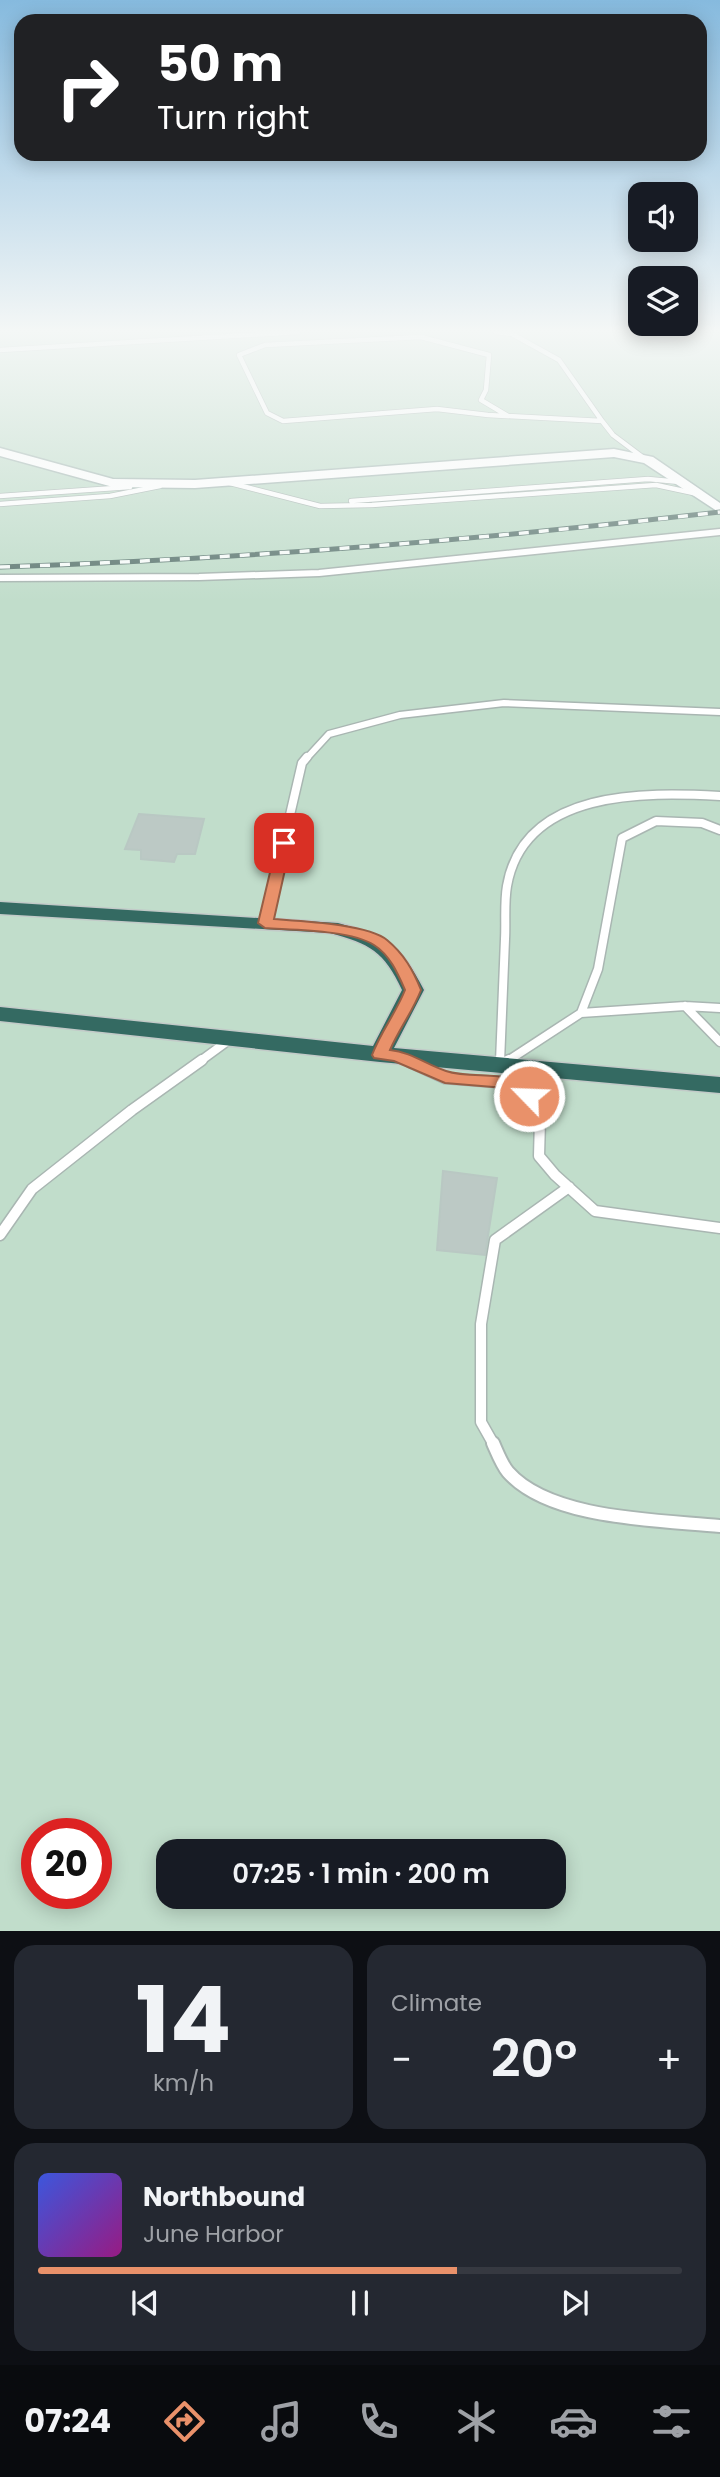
<!DOCTYPE html>
<meta charset="utf-8">
<style>
body{margin:0;font-family:Poppins,sans-serif;background:#242831;color:#f1f3f6;height:100vh;display:flex;flex-direction:column;font-size:26px;white-space:nowrap}
*{box-sizing:border-box;margin:0}
p{font-size:23px;color:#9ea1a6}
.icon{flex:none;width:38px;height:38px;fill:none;stroke:currentColor;stroke-width:2;stroke-linecap:round;stroke-linejoin:round}
.map{position:relative;height:1931px;overflow:hidden}
.drawer{display:flex;flex-direction:column;gap:14px;padding:14px;background:#0d0f14;flex:1}
.drawer>*{flex:none}
.top-card{position:absolute;left:14px;top:14px;width:693px;height:147px;border-radius:21px;box-shadow:0 4px 18px #0003;background:#202124;color:#fff;overflow:hidden}
.fabs{position:absolute;left:628px;top:182px;display:grid;gap:14px}
.fabs a{display:grid;place-items:center;width:70px;height:70px;border-radius:14px;background:#171b24;box-shadow:0 4px 18px #0003;font-size:35px}
.speed{position:absolute;left:21px;top:1818px;display:flex;gap:14px;font-size:35px;font-weight:700;text-align:center}
.speed>*{display:grid;place-content:center;width:91px;height:91px;border-radius:50%;background:#171b24;box-shadow:0 4px 18px #0003;line-height:1}
.speed .limit{border:10px solid #d22;background:#fff;color:#111}
.pin{position:absolute;display:grid;place-items:center;width:60px;height:60px;color:#fff;margin:-30px;border-radius:14px;box-shadow:0 4px 10px #0006}
.me{position:absolute;width:77px;margin:-38px;rotate:294deg;stroke-linejoin:round;filter:drop-shadow(0 0 5px #0008)}
.turn{display:flex;align-items:center;gap:24px;height:147px;padding:0 28px;font-size:32px}
.turn .icon{width:91px;height:91px;stroke-width:2.5}
.turn b{display:block;font-size:49px;line-height:60px}
.big{font-size:52px;font-weight:600;line-height:1.1}
.drawer .card{flex:1;display:flex;flex-direction:column;justify-content:center;gap:10px;min-width:0;padding:0 24px;border-radius:21px;background:#242831}
.drawer .dial{align-items:center;gap:0}
.dial b{font-size:91px;line-height:1}
.song{display:flex;align-items:center;gap:21px}
.cover{width:84px;height:84px;border-radius:10px;background:linear-gradient(135deg,hsl(230 70% 55%),hsl(310 70% 35%))}
.played{height:7px;border-radius:4px;background:linear-gradient(90deg,#e9916a 65%,#363941 65%)}
.keys{display:flex;justify-content:space-around;direction:ltr}
.heat{display:flex;justify-content:space-between;align-items:center;font-size:38px;direction:ltr}
.drawer .tiles{flex:1;display:grid;gap:14px;grid-template-columns:1fr 1fr}
.card:last-child{grid-column:span 2}
.trip{position:absolute;left:156px;top:1839px;width:410px;height:70px;border-radius:21px;background:#171b24;box-shadow:0 4px 18px #0003;font-weight:600;line-height:70px;text-align:center}
.tabs{display:flex;height:112px;justify-content:space-around;align-items:center;background:#090b0e;color:#9ea1a6}
.tabs .icon{width:49px;height:49px}
.tabs .selected{color:#e9916a}
.tabs b{font-size:32px;color:#f1f3f6}
.map>svg:first-child{display:block}
</style>
<div class="map">
<svg width="720" height="1931" viewBox="0 0 720 1931">
<rect width="100%" height="100%" fill="#e7eeeb"/>
<!-- green -->
<path fill="#c1ddcb" fill-rule="evenodd" d="M0 332H720V1931H0ZM37 1834H96V1894H37ZM168 1852H553V1897H168Z"/>
<!-- building -->
<path fill="#bcc9c5" stroke="#b9c8c3" stroke-width="2" d="M139 814 204 819 195 854H177L174 862 141 859V850L125 849Z
M443 1171 497 1178 485 1255 437 1250Z"/>
<g fill="none" stroke-linecap="round" stroke-linejoin="round">
<!-- lane-far4 casing -->
<g stroke="#a9b6b2" stroke-width="6">
<path id="lane-far4" d="M496 332 512 334 559 360 602 421
M0 350 298 332
M508 416 481 400 486 390 489 355 421 337 265 345 239 355 267 413 283 421 437 409 488 415 602 421 613 435 645 459
M226 482 320 506 372 505 656 485 698 494
M0 496 130 487
M351 501 648 479 680 482
M0 504 110 496 160 486"/>
</g>
<!-- lane-far3 casing -->
<g stroke="#a9b6b2" stroke-width="9">
<path id="lane-far3" d="M0 578 199 577 319 573 720 532
M306 759 329 734 400 715 504 703 720 712"/>
</g>
<!-- lane-far2 casing -->
<g stroke="#a9b6b2" stroke-width="11">
<path id="lane-far2" d="M265 923 302 763 307 757
M685 1006 720 1042
M581 1013 598 969 622 838 656 821 702 823 720 830
M199 1062 229 1040
M500 1062C502 1021 503 980 505 939 506 922 504 903 507 886 524 789 645 792 720 796
M506 1062 581 1013 685 1006 720 1008"/>
</g>
<!-- lane-far1 casing -->
<g stroke="#a9b6b2" stroke-width="13">
<path id="lane-far1" d="M410 1062 445 1078 509 1083 529 1096 540 1120 539 1156 555 1175 595 1211 720 1228
M502 1064 509 1060
M500 1066V1060
M0 1235 32 1189 132 1110 202 1060
M494 1445 481 1422V1324L495 1240 569 1187"/>
</g>
<!-- lane casing -->
<g stroke="#a9b6b2" stroke-width="16">
<path id="lane" d="M493 1443C497 1452 502 1465 508 1472 550 1520 660 1520 720 1526"/>
</g>
<!-- secondary casing -->
<g stroke="#a6b9b4" stroke-width="3">
<path id="secondary" d="M0 448 113 479 195 480 614 449 653 457 720 503V513L644 463 614 457 195 488 113 487 0 456Z"/>
</g>
<!-- highway casing -->
<g stroke="#c2cac8" stroke-width="3">
<path id="highway" d="M0 902 338 923C386 936 401 945 424 990L394 1048 720 1077V1093L380 1062 0 1021V1007L373 1046 402 990C384 951 370 944 330 933L0 914Z"/>
</g>
<!-- lane-far4 -->
<use href="#lane-far4" stroke="#fff" stroke-width="4.5"/>
<!-- lane-far3 -->
<use href="#lane-far3" stroke="#fff" stroke-width="6"/>
<!-- lane-far2 -->
<use href="#lane-far2" stroke="#fff" stroke-width="8"/>
<!-- lane-far1 -->
<use href="#lane-far1" stroke="#fff" stroke-width="10"/>
<!-- lane -->
<use href="#lane" stroke="#fff" stroke-width="12"/>
<!-- secondary -->
<use href="#secondary" fill="#fff" fill-rule="evenodd"/>
<!-- highway -->
<use href="#highway" fill="#346a62" fill-rule="evenodd"/>
<!-- rail casing -->
<g stroke="#617b75" stroke-width="5">
<path id="rail" d="M0 567C241 559 481 540 720 512"/>
</g>
<!-- rail -->
<use href="#rail" stroke="#f7fbf9" stroke-width="3.5" stroke-dasharray="10" stroke-linecap="butt"/>
</g>
<!-- sky -->
<linearGradient id="sky" x2="0" y2="1"><stop stop-color="#86bade"/><stop offset="0.55" stop-color="#f4f7f6"/><stop offset="1" stop-color="#f4f7f6" stop-opacity="0"/></linearGradient>
<rect width="720" height="602" fill="url(#sky)"/>
<!-- route -->
<path fill="#e9916a" stroke="#975e45" stroke-width="2" d="M284 839 291 843 274 919C300 921 368 924 387 940 404 954 413 970 421 990 413 1011 399 1029 390 1050 411 1052 427 1065 446 1071 476 1081 517 1066 538 1096L535 1100H523L505 1088 445 1083 394 1061 374 1058 372 1055C381 1031 396 1013 405 990 398 974 390 955 374 945 351 930 293 930 265 928L258 923 277 843Z"/>
</svg>
<div class="fabs">
<a><svg class="icon" aria-label="sound" viewBox="0 0 24 24"><path d="M4 9h4l5-4v14l-5-4H4zM17 9q2 3 0 6"/></svg></a>
<a><svg class="icon" aria-label="layers" viewBox="0 0 24 24"><path d="M12 4l9 5-9 5-9-5zM3 14l9 5 9-5"/></svg></a>
</div>
<div class="speed"><div class="limit">20</div></div>
<div class="pin" style="left:284px;top:843px;background:#d93025"><svg class="icon" aria-label="arrive" viewBox="0 0 24 24"><path d="M6 21V4h12l-3 4 3 4H6"/></svg></div>
<svg class="me" style="left:529px;top:1096px" viewBox="-20 -20 40 40"><circle r="17" fill="#e9916a" stroke="#fff" stroke-width="3"/><path d="M0-11L8 9 0 5-8 9z" fill="#fff"/></svg>
<div class="trip">07:25 · 1 min · 200 m</div>
<div class="top-card">
<div class="turn"><svg class="icon" aria-label="right" viewBox="0 0 24 24"><path d="M7 20v-9h11M14 6l5 5-5 5"/></svg><div><b>50 m</b>Turn right</div></div>
</div>
</div>
<section class="drawer">
<div class="tiles">
<div class="card dial"><b>14</b><p>km/h</p></div>
<div class="card"><p>Climate</p>
<div class="heat"><a>−</a><b class="big">20°</b><a>+</a></div>
</div>
<div class="card">
<div class="song"><i class="cover"></i><div><b>Northbound</b><p>June Harbor</p></div></div>
<div class="played"></div>
<div class="keys"><svg class="icon" aria-label="previous" viewBox="0 0 24 24"><path d="M18 5L8 12l10 7zM5 5v14"/></svg><svg class="icon" aria-label="pause" viewBox="0 0 24 24"><path d="M8 5v14M16 5v14"/></svg><svg class="icon" aria-label="next" viewBox="0 0 24 24"><path d="M6 5l10 7-10 7zM19 5v14"/></svg></div>
</div>
</div>
</section>
<nav class="tabs">
<b>07:24</b>
<svg class="icon selected" aria-label="directions" viewBox="0 0 24 24"><path d="M12 3l9 9-9 9-9-9zM9 14v-3h6M13 9l2 2-2 2"/></svg>
<svg class="icon" aria-label="music" viewBox="0 0 24 24"><path d="M9 18V5l10-2v13"/><circle cx="6" cy="18" r="3"/><circle cx="16" cy="16" r="3"/></svg>
<svg class="icon" aria-label="phone" viewBox="0 0 24 24"><path d="M5 4h4l2 5-3 2q2 4 5 5l2-3 5 2v4C11 20 4 13 5 4z"/></svg>
<svg class="icon" aria-label="climate" viewBox="0 0 24 24"><path d="M12 3v18M4 7l16 10M4 17L20 7"/></svg>
<svg class="icon" aria-label="car" viewBox="0 0 24 24"><path d="M5 17H2v-5l4-1 3-4h7l3 4 3 1v5h-3M9 17h6M6 11h13"/><circle cx="7" cy="17" r="2"/><circle cx="17" cy="17" r="2"/></svg>
<svg class="icon" aria-label="filters" viewBox="0 0 24 24"><path d="M4 7h16M4 17h16"/><circle cx="9" cy="7" r="2"/><circle cx="15" cy="17" r="2"/></svg>
</nav>
